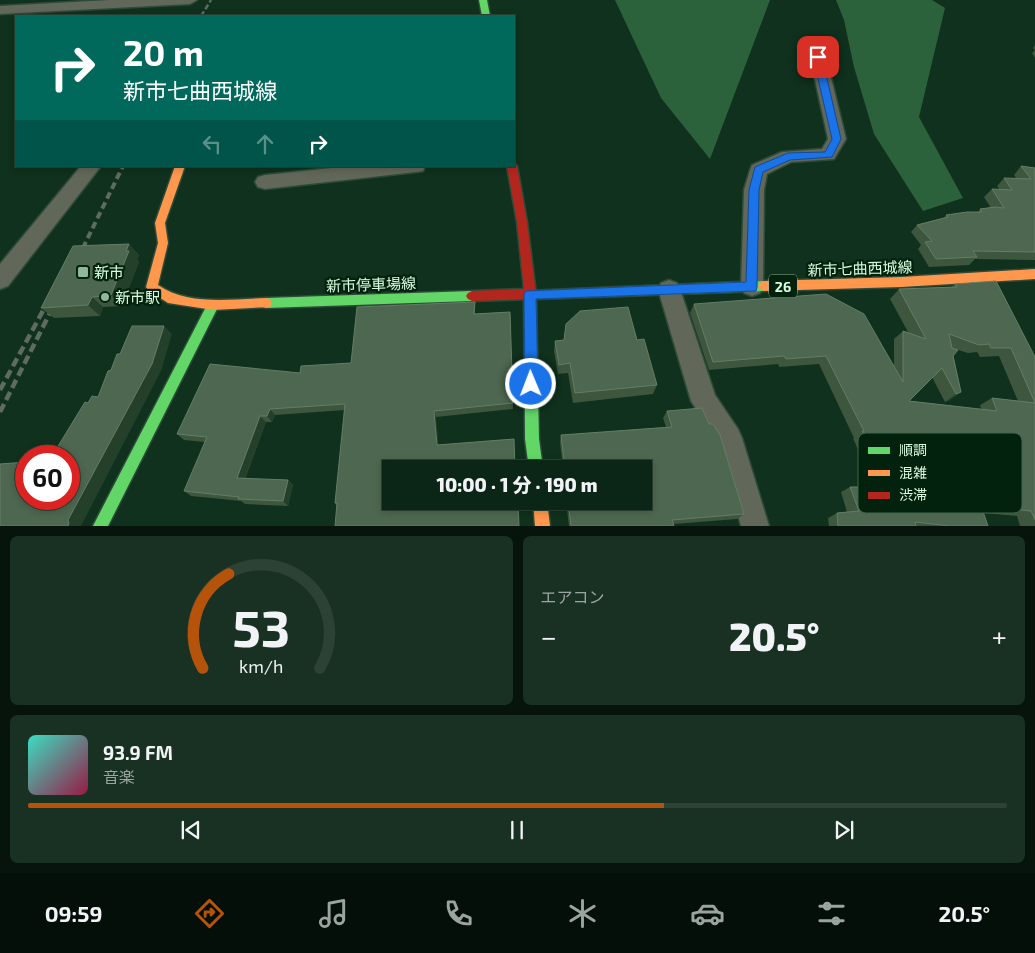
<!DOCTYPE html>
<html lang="ja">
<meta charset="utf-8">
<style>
body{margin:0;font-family:"Exo 2","Noto Sans JP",sans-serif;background:#193123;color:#f1f3f6;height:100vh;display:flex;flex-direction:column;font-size:19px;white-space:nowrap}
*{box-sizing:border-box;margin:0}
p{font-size:16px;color:#9aa5a1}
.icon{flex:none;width:28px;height:28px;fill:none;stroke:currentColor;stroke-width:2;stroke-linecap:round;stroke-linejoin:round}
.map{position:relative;height:526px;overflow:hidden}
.drawer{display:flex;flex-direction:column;gap:10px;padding:10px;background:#06140c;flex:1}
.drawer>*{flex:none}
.banner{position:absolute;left:15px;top:15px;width:500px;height:152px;border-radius:0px;box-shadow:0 2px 8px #0003,0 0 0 1px #2b4235;background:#00695c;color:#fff;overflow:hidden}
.speed{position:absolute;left:15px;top:445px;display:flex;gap:10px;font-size:25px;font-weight:700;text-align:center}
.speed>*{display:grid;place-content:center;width:65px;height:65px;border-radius:50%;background:#0b2516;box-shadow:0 2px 8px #0003,0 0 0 1px #2b4235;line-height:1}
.speed .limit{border:8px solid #d22;background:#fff;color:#111}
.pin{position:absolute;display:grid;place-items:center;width:42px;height:42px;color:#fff;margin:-21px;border-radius:10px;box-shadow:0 2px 8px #0006}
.me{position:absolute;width:55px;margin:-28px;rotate:359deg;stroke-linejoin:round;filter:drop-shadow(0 0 4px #0008)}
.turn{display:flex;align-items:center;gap:18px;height:105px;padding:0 25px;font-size:22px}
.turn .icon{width:65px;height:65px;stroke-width:2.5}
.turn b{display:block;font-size:35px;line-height:42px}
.lanes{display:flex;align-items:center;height:48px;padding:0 25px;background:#0003;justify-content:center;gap:25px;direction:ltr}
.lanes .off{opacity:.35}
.big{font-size:38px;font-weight:800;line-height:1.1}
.drawer .tile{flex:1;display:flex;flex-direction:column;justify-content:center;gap:8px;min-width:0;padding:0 18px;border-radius:8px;background:#193123}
.drawer .dial{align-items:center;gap:0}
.dial svg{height:130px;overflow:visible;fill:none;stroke:#2b4235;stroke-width:7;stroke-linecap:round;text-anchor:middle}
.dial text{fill:#f1f3f6;stroke:none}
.song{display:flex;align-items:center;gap:15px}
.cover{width:60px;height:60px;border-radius:8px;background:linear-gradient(135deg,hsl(170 70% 55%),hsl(340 70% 35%))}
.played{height:5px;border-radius:2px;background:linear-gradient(90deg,#b45309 65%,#2b4235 65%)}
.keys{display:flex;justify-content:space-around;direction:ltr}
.heat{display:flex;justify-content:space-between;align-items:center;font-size:28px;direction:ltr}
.drawer .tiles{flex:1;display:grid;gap:10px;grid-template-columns:1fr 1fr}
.tile:last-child{grid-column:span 2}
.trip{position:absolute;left:382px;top:460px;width:270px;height:50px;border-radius:0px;background:#0b2516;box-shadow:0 2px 8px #0003,0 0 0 1px #2b4235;font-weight:800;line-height:50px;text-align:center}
.menu{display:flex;height:80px;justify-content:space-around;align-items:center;background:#040f09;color:#9aa5a1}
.menu .icon{width:35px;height:35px}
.menu .selected{color:#b45309}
.menu b{font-size:22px;color:#f1f3f6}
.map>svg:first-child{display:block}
</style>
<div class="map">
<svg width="1035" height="526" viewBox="0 0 1035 526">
<rect width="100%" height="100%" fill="#0f311d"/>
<!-- green -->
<path fill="#2b623b" d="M615 0H770L710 159 661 98Z
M836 0H932L945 8 919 117 963 198 923 211 874 134 854 67 844 20Z"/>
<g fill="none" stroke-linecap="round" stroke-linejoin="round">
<!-- street casing -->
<g stroke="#2e4b39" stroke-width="3">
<path id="street" d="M110 0H197L190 4 0 14V6Z
M818 52 823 54 826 57 846 139 834 159 791 162 767 174 764 190 763 287 760 293 752 296 744 293 741 287 744 190 750 170 752 165 782 152 822 149 828 139 810 57 813 54Z
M81 166H101L8 286 0 289V264Z
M351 166H425L423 171 416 172 265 189 258 187 255 182 258 177 265 175Z
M669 280 677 283 680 289 715 395 738 429 742 438 769 526H741L718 444 691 401 658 289 661 283Z"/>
</g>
<!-- fast casing -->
<g stroke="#2e4b39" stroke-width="3">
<path id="fast" d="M479 0H487L490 16H482Z
M764 281 768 283 770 286 768 289 764 291 536 299 539 439 543 469H529L525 439 524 294 526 291Z
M472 291 476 293 478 296 476 299 472 301 266 308 262 307 260 303 262 299 266 298Z
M213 300 217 301 219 305 108 526H93L209 301Z"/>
</g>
<!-- slow casing -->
<g stroke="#2e4b39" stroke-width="3">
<path id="slow" d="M175 166H185L165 223 168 243 158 285C188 306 231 299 266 298L270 299 272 303 270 307 213 310 168 303 148 290 146 287 158 243 155 223Z
M1035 269V279L901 287 764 291 760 289 758 286 760 283 764 281 901 277Z
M533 501H547L550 526H535Z"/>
</g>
<!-- jam casing -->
<g stroke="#2e4b39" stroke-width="3">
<path id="jam" d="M514 163 517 166 527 222 536 294 534 297 530 299 472 301 468 299 466 296 468 293 472 291 524 289 517 222 507 166H514Z"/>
</g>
<!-- street -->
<use href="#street" fill="#616759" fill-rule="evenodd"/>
<!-- fast -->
<use href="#fast" fill="#63d668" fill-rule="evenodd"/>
<!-- slow -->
<use href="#slow" fill="#ff974d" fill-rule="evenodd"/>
<!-- jam -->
<use href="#jam" fill="#b3261e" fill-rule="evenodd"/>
<!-- rail-far2 -->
<path stroke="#5e6b5e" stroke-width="2.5" stroke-dasharray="5.5 2.5" stroke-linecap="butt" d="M201 16 211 0"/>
<!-- rail-far1 -->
<path stroke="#5e6b5e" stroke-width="4" stroke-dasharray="7 4" stroke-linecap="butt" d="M78 258 123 166
M45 308 49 300
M52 308 55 302"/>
<!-- rail -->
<path stroke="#5e6b5e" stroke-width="4.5" stroke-dasharray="9 4.5" stroke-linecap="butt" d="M0 390 45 307
M0 412 53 307"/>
</g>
<!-- wall -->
<path fill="#3e553e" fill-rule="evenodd" d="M1035 45V58L1032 53 1035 50 1033 48Z
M1021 166 1035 168V260L975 259 969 265 929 267 918 249 921 245 911 232 917 225 944 218 946 215 978 212 980 209 991 208 984 197 992 189H999L997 186 1004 178H1016L1014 175Z
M129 244 139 255 137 260 139 262 122 306 103 307 100 316 54 318 41 308Z
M955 284 1035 357V526H1020L1017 516 984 513 988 526H829L828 518 837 513 847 512 841 492 850 487H860L865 484 872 483 853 438H854L819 364 779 367 778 364 709 370 690 313 694 304 894 366V339L903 331 908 332 890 299 899 289 951 287ZM952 348 968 353 977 352 980 357 999 356 1018 401 992 398 980 405 981 409 909 401 932 377 945 402 950 400 961 392Z
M475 302V314L510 312 513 409 436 417 337 506 335 503 345 410 275 415 272 422H266L245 479 288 480 293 485 288 506 245 504 241 501 191 496 184 491 205 442 184 440 177 434 300 373 351 363Z
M564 340H637L657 385 653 394 573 403 568 373 558 374 554 351 555 341Z
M667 411 744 514 737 519 674 524V526H569L566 501H644V469H563L560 442 561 435 666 427 663 418Z"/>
<!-- shaded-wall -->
<path fill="#243f2a" d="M129 244 139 255 137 260 139 262 122 306 111 295Z
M92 297 103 307 100 316 88 305Z
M164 326 172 334 161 371 81 526H68V520Z
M961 392 950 400 945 402 956 394Z
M270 409 275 415 272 422 267 416Z
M434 411 436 417 439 450 437 445Z
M260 416 266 422 243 483 237 478Z
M288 480 293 485 288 506 283 501Z"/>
<!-- building -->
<path fill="#4e6750" stroke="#647e66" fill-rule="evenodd" d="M1021 166 1035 168V252L973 251 977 257 936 259 925 242 932 241 917 225 948 217 946 215 967 212H982L980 209 995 207 1004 208 992 189 1012 190 1004 178 1031 179Z
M129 244 126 251H129L111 295 92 297 88 305 41 308 73 246Z
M996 281 1035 357V520L1031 511 981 506 988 526H950L915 522 916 526H838L837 513 859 511 850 487H867L865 484 885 483 862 431H864L826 356 786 359 784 356 713 362 694 304 826 294 864 314 903 382V331L926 339 899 289 957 287 955 284ZM949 334 979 345 989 344 991 348H1011L1035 403 992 398 997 411 909 401 942 368 956 394 961 392 953 356 958 350 952 348Z
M475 302 474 314 510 312 513 403 434 411 437 445 514 439 515 469H391V501H518L519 526H335L337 503H335L345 404 270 409 267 416H260L237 478 288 480 283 501 238 499 239 497 184 491 207 437 177 434 210 364 300 373 301 366 351 363 357 307Z
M628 307 637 340 644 339 657 385 575 393 570 363 559 365 555 341 564 340 566 324 580 311Z
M132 326H164L152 364 68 520 69 523 68 526H0V464L26 462V499H69V456H52L85 402 88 403 92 396 98 397 108 371 111 370 117 354H120Z
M702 408 709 424H713L720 435 744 514 672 520 674 526H571L568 501H644V469H565L561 435 672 427 667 411Z"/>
<!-- route -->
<path fill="#1a73e8" stroke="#114b97" d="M818 54 822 57 841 139 832 157 790 160 763 172 759 190 757 287 756 291 536 299 538 384 536 389 531 391 527 389 525 384 524 294 526 291 746 282 749 190 755 167 788 153 825 152 832 139 813 57Z"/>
<!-- markers -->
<g fill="#92b69c" stroke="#03220d" stroke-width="2">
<rect x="77" y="266" width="12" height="12" rx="2.5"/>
<circle cx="105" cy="297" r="5"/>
</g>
<g text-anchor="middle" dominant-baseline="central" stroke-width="4.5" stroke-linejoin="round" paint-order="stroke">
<!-- shield labels -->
<rect fill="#03220d" stroke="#99bba1" stroke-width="1" x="769" y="274.5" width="28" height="23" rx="4"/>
<g font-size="14" font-weight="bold" fill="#d9fde0">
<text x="783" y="286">26</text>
</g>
<!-- street labels -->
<g font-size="15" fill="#d9fde0" stroke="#03220d">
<text transform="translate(860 268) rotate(-2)">新市七曲西城線</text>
<text transform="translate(371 284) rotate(-2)">新市停車場線</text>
</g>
<!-- poi labels -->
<g font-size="15" fill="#d9fde0" stroke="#03220d" text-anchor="start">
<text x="94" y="272">新市</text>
<text x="115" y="297">新市駅</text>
</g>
</g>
<!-- legend -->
<rect x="858" y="433" width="164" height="80" rx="8" fill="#03220d" stroke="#43644c" stroke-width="1"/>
<rect x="868" y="447" width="22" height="7" fill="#63d668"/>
<rect x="868" y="470" width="22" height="6" fill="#ff974d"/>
<rect x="868" y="492" width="22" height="7" fill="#b3261e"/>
<g font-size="14" fill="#d9fde0">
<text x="899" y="455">順調</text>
<text x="899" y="478">混雑</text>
<text x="899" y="500">渋滞</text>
</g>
</svg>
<div class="speed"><div class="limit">60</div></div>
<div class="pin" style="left:818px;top:57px;background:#d93025"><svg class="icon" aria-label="arrive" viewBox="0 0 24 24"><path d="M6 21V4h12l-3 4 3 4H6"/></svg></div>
<svg class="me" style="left:531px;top:384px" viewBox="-20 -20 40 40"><circle r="17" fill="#1a73e8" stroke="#fff" stroke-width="3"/><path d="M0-11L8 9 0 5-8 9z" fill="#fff"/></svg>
<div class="trip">10:00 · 1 分 · 190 m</div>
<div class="banner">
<div class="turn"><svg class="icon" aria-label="right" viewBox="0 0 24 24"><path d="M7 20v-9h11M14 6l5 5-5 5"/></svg><div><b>20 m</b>新市七曲西城線</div></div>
<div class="lanes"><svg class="icon off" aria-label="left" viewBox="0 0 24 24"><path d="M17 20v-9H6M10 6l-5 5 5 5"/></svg><svg class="icon off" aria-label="ahead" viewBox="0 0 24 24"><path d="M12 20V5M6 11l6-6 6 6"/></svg><svg class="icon" aria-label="right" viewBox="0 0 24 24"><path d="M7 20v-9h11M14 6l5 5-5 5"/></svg></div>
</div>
</div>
<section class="drawer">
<div class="tiles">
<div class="tile dial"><svg viewBox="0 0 100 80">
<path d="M14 69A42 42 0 1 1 86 69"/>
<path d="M14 69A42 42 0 0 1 30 11" stroke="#b45309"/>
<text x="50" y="56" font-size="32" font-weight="700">53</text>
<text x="50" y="72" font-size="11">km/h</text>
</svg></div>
<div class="tile"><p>エアコン</p>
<div class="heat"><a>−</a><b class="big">20.5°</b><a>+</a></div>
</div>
<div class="tile">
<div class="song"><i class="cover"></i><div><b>93.9 FM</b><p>音楽</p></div></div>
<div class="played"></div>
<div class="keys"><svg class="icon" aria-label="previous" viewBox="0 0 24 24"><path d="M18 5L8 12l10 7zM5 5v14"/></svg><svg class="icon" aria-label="pause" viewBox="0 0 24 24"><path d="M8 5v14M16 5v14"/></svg><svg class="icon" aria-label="next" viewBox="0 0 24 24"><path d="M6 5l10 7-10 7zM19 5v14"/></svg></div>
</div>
</div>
</section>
<nav class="menu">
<b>09:59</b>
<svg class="icon selected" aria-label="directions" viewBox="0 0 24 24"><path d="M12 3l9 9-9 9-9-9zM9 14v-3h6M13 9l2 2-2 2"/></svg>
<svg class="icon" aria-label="music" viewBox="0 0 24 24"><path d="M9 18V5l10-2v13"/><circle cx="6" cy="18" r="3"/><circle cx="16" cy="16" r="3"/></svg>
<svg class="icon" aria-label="phone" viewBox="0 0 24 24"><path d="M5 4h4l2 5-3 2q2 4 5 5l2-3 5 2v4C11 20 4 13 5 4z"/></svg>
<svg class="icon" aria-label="climate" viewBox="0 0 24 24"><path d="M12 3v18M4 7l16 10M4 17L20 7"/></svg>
<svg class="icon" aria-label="car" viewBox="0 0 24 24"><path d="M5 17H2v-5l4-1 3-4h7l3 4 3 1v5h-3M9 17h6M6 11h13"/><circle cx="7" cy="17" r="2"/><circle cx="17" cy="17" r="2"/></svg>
<svg class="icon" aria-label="filters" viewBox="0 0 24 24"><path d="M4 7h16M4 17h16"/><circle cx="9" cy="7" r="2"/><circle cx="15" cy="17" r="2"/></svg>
<b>20.5°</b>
</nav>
